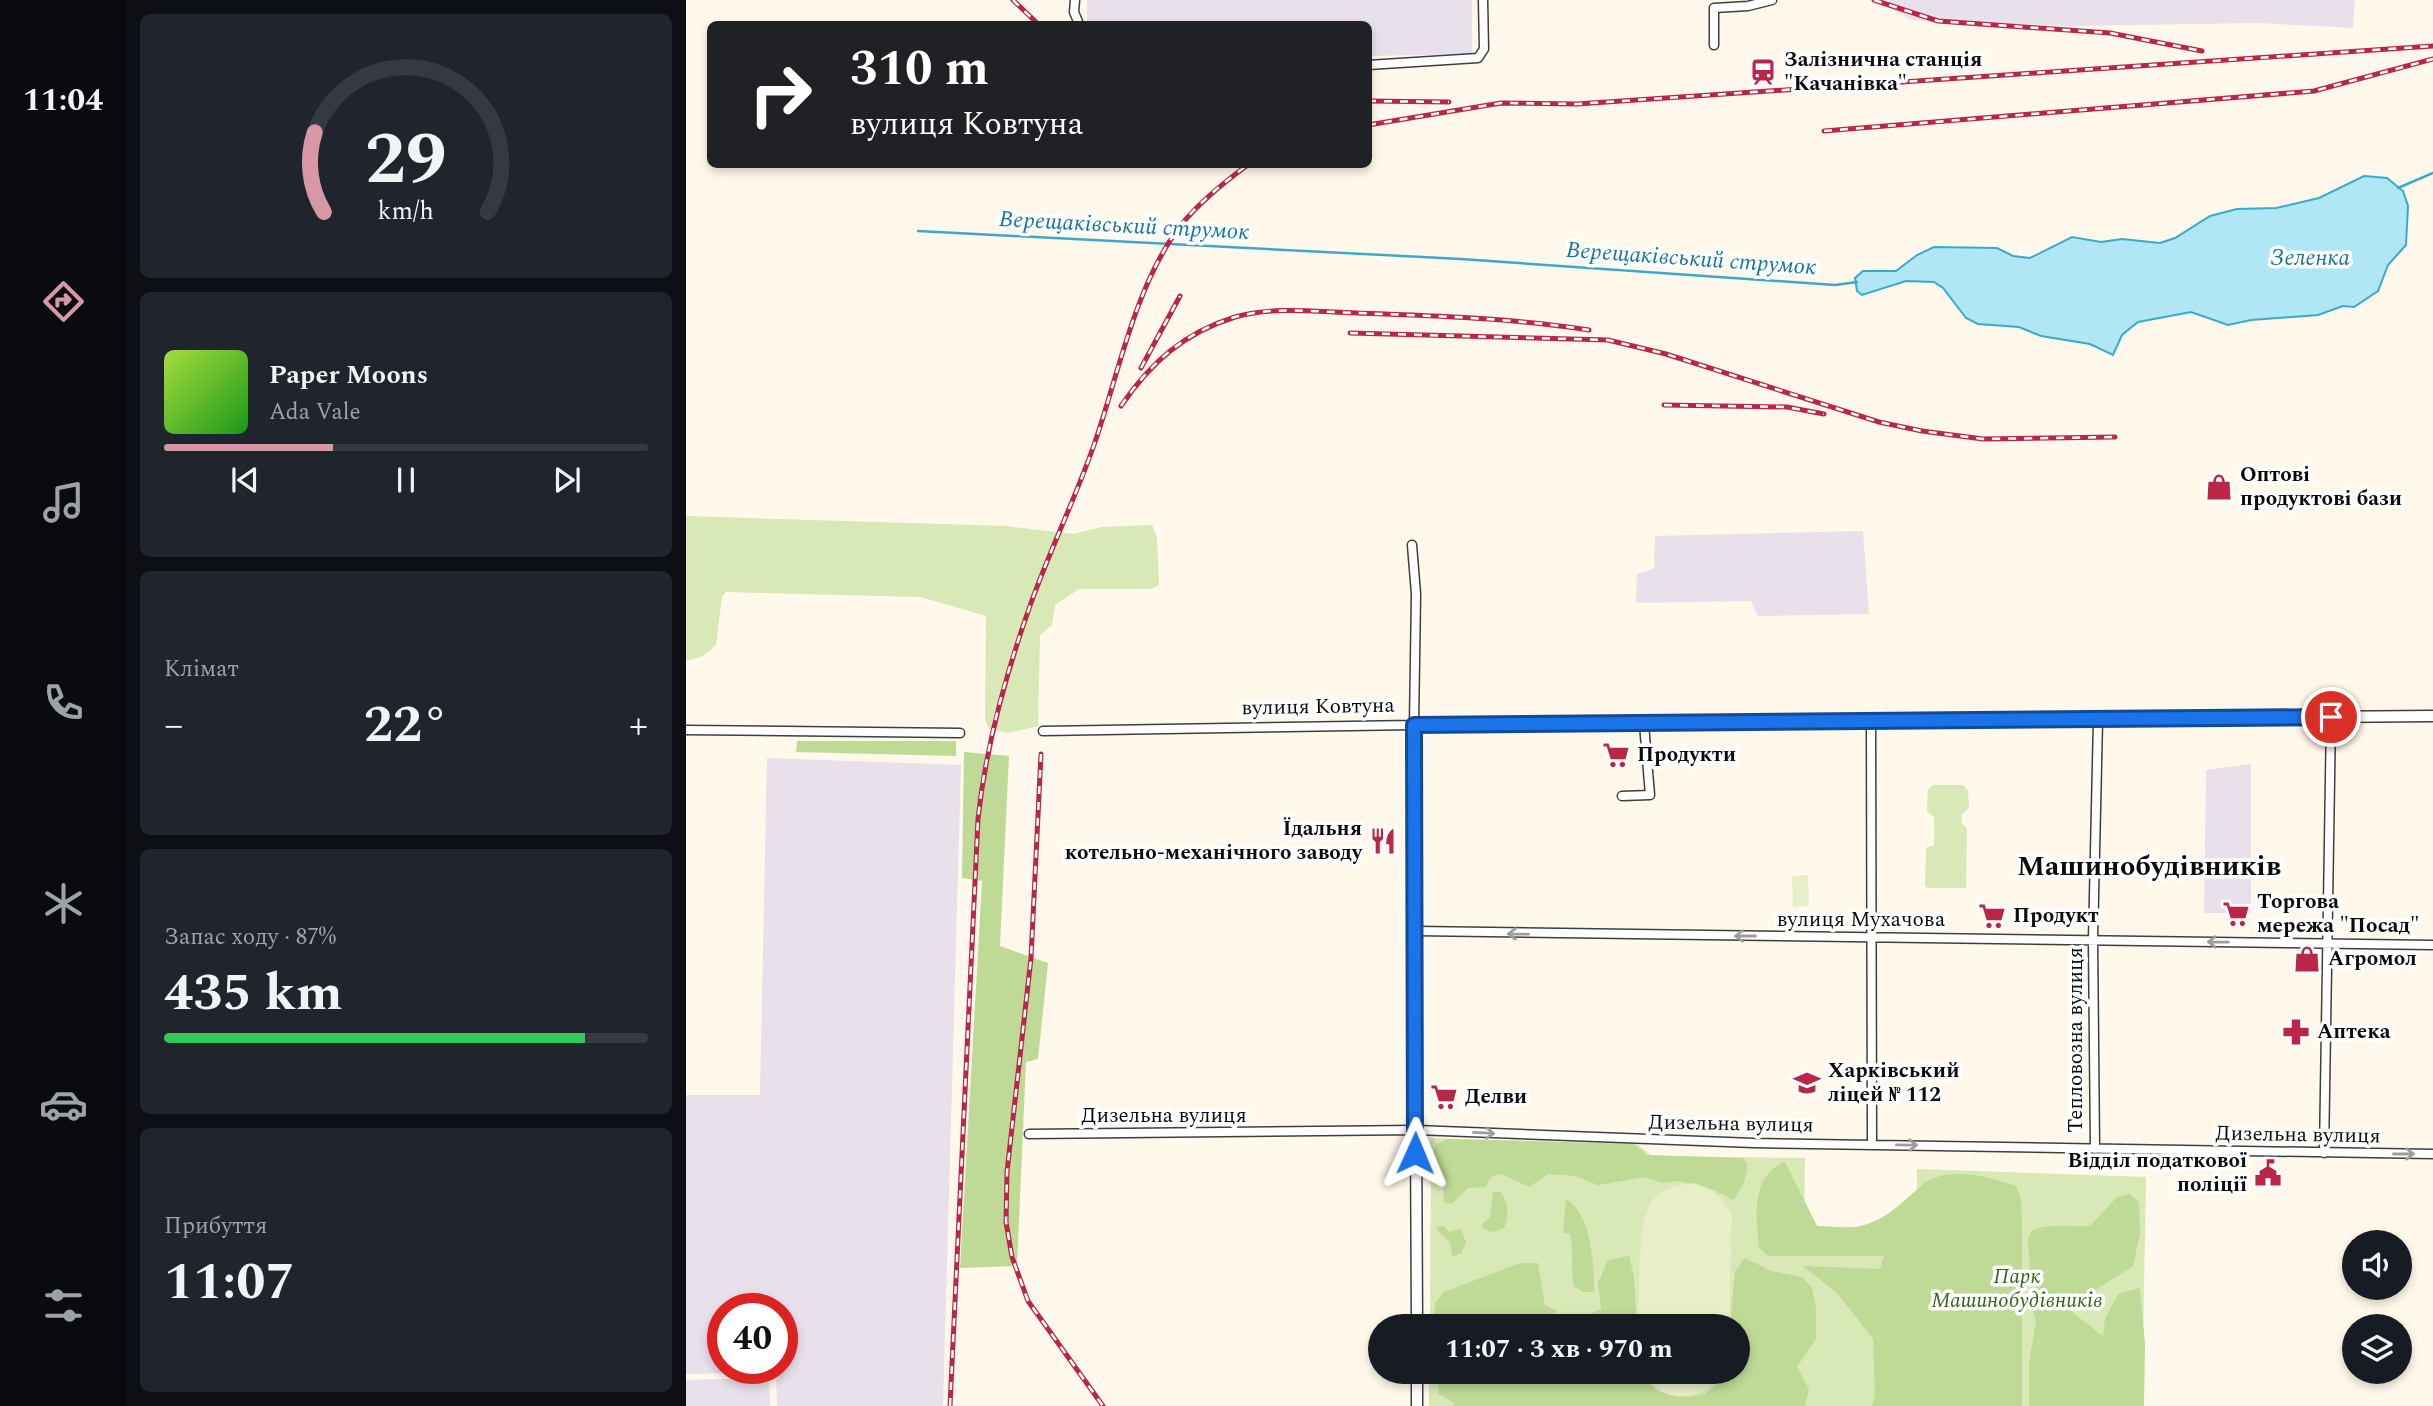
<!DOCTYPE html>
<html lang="uk">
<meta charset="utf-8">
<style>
body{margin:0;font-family:Spectral,serif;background:#20242c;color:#f1f3f6;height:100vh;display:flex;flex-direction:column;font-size:26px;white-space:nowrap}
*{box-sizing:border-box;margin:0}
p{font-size:23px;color:#9ea1a6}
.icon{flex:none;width:38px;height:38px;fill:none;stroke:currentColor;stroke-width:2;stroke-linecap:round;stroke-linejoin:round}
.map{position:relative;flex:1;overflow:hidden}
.side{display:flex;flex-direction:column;gap:14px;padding:14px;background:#0d0f14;width:560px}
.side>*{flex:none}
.banner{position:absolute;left:21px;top:21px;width:665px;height:147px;border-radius:10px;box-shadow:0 4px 10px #0003;background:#202124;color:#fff;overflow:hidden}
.controls{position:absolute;left:1656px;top:1230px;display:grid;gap:14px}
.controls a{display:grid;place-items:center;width:70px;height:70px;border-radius:50%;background:#171b24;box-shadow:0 4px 10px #0003;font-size:35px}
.speed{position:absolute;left:21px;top:1293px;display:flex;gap:14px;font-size:35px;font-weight:700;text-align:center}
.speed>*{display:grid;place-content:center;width:91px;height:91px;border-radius:50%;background:#171b24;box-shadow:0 4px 10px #0003;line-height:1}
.speed .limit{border:10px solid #d22;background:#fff;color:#111}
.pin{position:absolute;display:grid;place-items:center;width:60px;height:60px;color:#fff;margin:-30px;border:4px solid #fff;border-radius:50%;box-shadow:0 2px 7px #0007}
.me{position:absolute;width:77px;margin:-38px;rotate:1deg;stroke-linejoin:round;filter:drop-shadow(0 0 5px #0008)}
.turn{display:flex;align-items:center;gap:24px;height:147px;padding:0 28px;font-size:32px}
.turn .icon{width:91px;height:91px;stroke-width:2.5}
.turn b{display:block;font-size:49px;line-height:60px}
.big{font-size:52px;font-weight:700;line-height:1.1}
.side .tile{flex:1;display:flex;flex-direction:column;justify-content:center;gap:10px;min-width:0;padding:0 24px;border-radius:10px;background:#20242c}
.side .dial{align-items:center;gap:0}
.dial svg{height:182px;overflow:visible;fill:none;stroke:#363941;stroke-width:7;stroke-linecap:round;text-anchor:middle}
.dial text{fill:#f1f3f6;stroke:none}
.song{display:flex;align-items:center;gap:21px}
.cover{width:84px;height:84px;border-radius:10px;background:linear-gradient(135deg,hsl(80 70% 55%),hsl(120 70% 35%))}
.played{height:7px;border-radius:4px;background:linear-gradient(90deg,#d897a7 35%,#363941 35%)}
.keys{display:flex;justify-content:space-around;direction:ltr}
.heat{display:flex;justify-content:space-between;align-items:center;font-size:38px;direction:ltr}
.charge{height:10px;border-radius:5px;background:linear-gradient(90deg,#34c759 87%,#363941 0)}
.trip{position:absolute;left:682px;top:1314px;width:382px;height:70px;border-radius:35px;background:#171b24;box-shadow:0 4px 10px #0003;font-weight:700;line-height:70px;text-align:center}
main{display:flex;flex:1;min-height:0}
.menu{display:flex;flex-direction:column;width:126px;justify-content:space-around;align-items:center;background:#090b0e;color:#9ea1a6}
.menu .icon{width:49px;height:49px}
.menu .on{color:#d897a7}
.menu b{font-size:32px;color:#f1f3f6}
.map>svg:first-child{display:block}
</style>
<main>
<nav class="menu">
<b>11:04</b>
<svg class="icon on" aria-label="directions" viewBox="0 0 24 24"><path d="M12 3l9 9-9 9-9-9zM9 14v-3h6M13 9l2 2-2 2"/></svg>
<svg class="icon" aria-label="music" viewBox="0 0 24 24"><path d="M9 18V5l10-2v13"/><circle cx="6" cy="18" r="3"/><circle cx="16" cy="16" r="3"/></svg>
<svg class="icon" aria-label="phone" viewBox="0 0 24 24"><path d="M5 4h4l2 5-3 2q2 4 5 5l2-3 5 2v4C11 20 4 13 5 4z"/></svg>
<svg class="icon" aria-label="climate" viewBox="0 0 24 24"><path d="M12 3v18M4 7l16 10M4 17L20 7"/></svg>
<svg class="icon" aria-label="car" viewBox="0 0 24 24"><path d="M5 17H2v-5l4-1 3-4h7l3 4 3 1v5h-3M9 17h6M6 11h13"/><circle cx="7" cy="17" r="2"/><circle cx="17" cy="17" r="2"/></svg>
<svg class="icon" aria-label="filters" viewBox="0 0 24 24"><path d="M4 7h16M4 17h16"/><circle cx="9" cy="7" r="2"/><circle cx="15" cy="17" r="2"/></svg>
</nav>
<section class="side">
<div class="tile dial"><svg viewBox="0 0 100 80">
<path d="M14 69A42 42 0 1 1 86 69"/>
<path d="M14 69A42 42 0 0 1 10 34" stroke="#d897a7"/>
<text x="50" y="56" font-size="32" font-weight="700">29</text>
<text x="50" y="72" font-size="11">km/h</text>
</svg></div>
<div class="tile">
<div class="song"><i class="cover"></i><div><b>Paper Moons</b><p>Ada Vale</p></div></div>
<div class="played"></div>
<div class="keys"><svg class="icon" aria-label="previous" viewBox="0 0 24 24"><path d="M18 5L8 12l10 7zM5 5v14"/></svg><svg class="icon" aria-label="pause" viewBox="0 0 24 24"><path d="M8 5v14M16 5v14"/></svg><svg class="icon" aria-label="next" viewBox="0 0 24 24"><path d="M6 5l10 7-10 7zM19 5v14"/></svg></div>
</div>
<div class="tile"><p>Клімат</p>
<div class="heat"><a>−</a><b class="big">22°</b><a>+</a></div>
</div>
<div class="tile"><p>Запас ходу · 87%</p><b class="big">435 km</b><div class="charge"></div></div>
<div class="tile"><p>Прибуття</p><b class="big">11:07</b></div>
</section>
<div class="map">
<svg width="1747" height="1406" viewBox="0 0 1747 1406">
<rect width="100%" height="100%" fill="#fff8eb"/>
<!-- industrial -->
<path fill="#e8e0eb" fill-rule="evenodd" d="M401 0H786V54L683 56 682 24H401Z
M1203 0H1669L1667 28 1572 23 1382 26 1227 20 1201 7Z
M1177 531 1183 614 1072 616 1065 601 950 603 951 574 968 569 969 536Z
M81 758 275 765 257 1406H91L90 1372 0 1374V1095H74ZM37 1309H96V1368H37Z
M1565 764V913H1518L1520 770Z
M83 1378 84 1406H0V1380Z"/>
<!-- green -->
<path fill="#d8e8b6" d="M0 516 320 526 387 534 416 527 466 525 471 538 473 585 465 589H393L369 605 366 625 354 635 352 726 322 733 303 729 299 719 300 616 235 597 40 592 36 597 30 645 17 656 0 661Z
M1247 785H1277L1282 791 1283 808 1276 814V824L1281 828 1280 888H1241L1239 885 1240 848 1248 845V817L1241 811 1242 789Z
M745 1138 951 1144 966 1156 1119 1158 1118 1226 1231 1228V1169L1460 1177 1456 1406H743V1372H1052V1326H744Z"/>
<!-- forest -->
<path fill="#bfd996" d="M111 741H270V756L110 752Z
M278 752 323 756 314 946 362 963 352 1059 340 1062 331 1266 274 1268 296 881 276 878Z
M761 1139 948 1144 961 1155 1057 1158 1062 1164 1058 1182 1048 1200 1025 1189 992 1181 977 1183 959 1177 912 1185 889 1176 862 1174 843 1187 816 1174 804 1177 800 1187 782 1188 766 1204 758 1203 757 1186C744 1173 745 1161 750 1144Z
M1099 1162 1131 1226C1143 1226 1157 1229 1169 1227 1199 1222 1215 1203 1236 1185 1260 1165 1304 1177 1330 1186L1335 1198 1336 1229V1406H1186L1189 1395 1187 1339 1152 1294 1117 1266 1194 1269 1198 1256H1082L1073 1248C1070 1216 1064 1176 1099 1162Z
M807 1192H815C823 1204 823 1216 818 1228L807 1232 797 1229 796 1224 804 1217Z
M1443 1194 1453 1202 1454 1233 1447 1266 1386 1305V1312L1417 1336 1419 1319 1432 1294 1454 1288 1459 1344 1458 1406H1343V1363L1350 1321 1346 1306 1342 1240 1345 1231C1362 1223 1385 1227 1404 1226L1431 1197Z
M880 1199C906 1214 908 1265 908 1292H897L888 1286C884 1269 888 1252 884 1234L877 1232Z
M757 1225 763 1232 775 1229 780 1242 775 1254 766 1256 764 1243 750 1228Z
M943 1256 948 1277 951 1326H888L894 1318 915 1309 912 1283 922 1260Z
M1059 1258 1085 1271 1116 1277 1126 1288 1130 1309V1339L1111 1367 1123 1389 1119 1406H767L768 1403 753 1394 749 1372H956L1001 1397 1019 1394 1030 1385 1036 1372H1052V1326H1044L1049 1271Z
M834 1263H852L859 1305 871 1311 854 1326H748L749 1303 758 1292Z"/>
<!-- pitch -->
<path fill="#e8efc8" d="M1122 875 1123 906 1107 907 1106 876Z
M1007 1183C1027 1189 1036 1196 1046 1215L1043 1326H952C954 1297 951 1233 962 1208 970 1190 989 1185 1007 1183Z
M956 1372H1037C1017 1403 974 1406 956 1372Z"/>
<!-- water -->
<path fill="#b1e7f5" stroke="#39aacb" stroke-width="2" d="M1678 176 1701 178 1717 191 1722 206 1720 245 1702 265 1692 291 1668 307 1657 306 1632 315 1565 320 1542 325 1505 312 1452 322 1436 335 1427 355 1404 344 1355 336 1333 327 1292 324 1280 318 1257 288 1248 282 1220 281 1176 295 1171 291 1169 278 1177 271H1210L1231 255 1248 247 1311 248 1327 256 1344 258 1386 237 1415 242 1436 239 1474 243 1489 238 1524 216 1551 209 1590 208 1633 198Z"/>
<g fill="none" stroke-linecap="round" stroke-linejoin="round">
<!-- stream -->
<path stroke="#39aacb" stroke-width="2.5" d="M1712 188 1747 173
M232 231 775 259 1149 285 1171 282"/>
<!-- minor casing -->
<g stroke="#3f3f3f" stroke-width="11">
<path id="minor" d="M389 0 388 12 393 24
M1028 45V8L1062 6 1086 0
M682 65 792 58 798 49 797 0
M1185 720 1186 1144
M0 730 274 733
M357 731 728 725 730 594 726 545
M936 796 964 795 958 724
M729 931 1747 945
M343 1134 730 1130 1068 1143 1747 1154
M1409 1149 1407 940 1412 720
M1638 1153 1645 717"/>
</g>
<!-- tertiary casing -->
<g stroke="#3f3f3f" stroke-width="13">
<path id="tertiary" d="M731 1326 728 725 1747 716
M731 1372V1406"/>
</g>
<!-- minor -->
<use href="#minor" stroke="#fff" stroke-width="8"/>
<!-- tertiary -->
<use href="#tertiary" stroke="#fff" stroke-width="10"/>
<!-- rail casing -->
<g stroke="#ba2646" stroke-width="5">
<path id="rail" d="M327 0 352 24
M1188 0 1252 21 1424 33 1516 51
M682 101 763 102
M682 125 815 103 891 104 1747 46
M1138 131 1628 91 1747 59
M664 333 922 340 980 354 1193 422 1236 431 1297 439 1429 437
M455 368 494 296
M978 405 1101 407 1138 414
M435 406C465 362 498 333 549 317 588 306 631 312 671 313 748 316 827 318 903 330
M355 754 345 958 321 1172 320 1222 326 1257 342 1301 417 1406
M264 1406 292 819C300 744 320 673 345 603 364 550 389 499 408 445 432 376 447 294 489 233 508 206 537 183 563 164"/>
</g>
<!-- rail -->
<use href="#rail" stroke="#fff" stroke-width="2.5" stroke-dasharray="8" stroke-linecap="butt"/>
</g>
<!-- one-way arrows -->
<defs><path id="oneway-shaft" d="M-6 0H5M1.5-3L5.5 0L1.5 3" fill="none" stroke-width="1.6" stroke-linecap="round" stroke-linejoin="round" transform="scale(1.75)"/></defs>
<g stroke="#9e9e9e">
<use href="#oneway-shaft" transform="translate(832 934) rotate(-179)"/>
<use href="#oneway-shaft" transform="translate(1059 936) rotate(-180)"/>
<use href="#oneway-shaft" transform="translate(1532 942) rotate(-179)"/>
<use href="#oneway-shaft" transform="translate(798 1133) rotate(3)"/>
<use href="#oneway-shaft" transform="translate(1221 1145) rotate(1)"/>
<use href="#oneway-shaft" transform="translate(1718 1154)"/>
</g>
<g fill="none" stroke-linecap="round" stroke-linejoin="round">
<!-- route casing -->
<g stroke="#114b97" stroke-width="18">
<path id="route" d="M729 1153 728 725 1645 717"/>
</g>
<!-- route -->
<use href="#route" stroke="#1a73e8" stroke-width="12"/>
</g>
<!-- icons -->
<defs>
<g id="station-bare" transform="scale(2.1)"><path d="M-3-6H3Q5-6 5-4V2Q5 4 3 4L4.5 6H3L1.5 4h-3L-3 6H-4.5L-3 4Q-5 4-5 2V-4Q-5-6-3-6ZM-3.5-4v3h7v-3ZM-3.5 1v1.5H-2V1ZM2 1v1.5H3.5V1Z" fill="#ba2646" stroke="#fff" stroke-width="2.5" paint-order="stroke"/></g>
<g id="shop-bare" transform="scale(2.1)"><path d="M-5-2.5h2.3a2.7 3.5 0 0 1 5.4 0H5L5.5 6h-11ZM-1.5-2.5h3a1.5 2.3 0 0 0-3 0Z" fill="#ba2646" stroke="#fff" stroke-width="2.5" paint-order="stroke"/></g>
<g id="supermarket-bare" transform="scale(2.1)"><path d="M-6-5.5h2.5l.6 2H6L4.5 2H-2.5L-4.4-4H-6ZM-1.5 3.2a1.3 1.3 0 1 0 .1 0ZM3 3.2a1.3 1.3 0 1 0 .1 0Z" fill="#ba2646" stroke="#fff" stroke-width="2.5" paint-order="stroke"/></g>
<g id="restaurant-bare" transform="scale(2.1)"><path d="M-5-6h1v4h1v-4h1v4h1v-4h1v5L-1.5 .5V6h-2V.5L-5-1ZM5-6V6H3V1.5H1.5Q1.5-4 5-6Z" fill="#ba2646" stroke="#fff" stroke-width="2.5" paint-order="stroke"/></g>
<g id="pharmacy-bare" transform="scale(2.1)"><path d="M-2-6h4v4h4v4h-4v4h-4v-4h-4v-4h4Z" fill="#ba2646" stroke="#fff" stroke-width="2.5" paint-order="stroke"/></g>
<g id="university-bare" transform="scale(2.1)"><path d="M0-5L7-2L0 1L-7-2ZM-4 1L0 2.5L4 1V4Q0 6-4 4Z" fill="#ba2646" stroke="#fff" stroke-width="2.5" paint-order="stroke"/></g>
<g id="civic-bare" transform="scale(2.1)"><path d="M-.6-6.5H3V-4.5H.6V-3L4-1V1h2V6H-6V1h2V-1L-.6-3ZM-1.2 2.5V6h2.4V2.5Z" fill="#ba2646" stroke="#fff" stroke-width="2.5" paint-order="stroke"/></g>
</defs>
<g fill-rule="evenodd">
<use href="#station-bare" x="1077" y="72"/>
<use href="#shop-bare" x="1533" y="487"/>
<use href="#supermarket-bare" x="930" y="755"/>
<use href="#restaurant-bare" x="697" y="841"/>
<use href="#supermarket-bare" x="1550" y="914"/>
<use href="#supermarket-bare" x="1306" y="916"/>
<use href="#shop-bare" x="1621" y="959"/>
<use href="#pharmacy-bare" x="1610" y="1032"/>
<use href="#university-bare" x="1121" y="1083"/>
<use href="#supermarket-bare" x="758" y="1097"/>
<use href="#civic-bare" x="1582" y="1173"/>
</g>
<g text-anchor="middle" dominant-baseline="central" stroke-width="7" stroke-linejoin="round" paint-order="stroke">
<!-- poi labels -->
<g font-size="21" font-weight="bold" fill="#0c0c0c" stroke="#fff" text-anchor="start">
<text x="1098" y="60">Залізнична станція<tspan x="1098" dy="24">"Качанівка"</tspan></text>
<text x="1554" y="475">Оптові<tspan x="1554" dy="24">продуктові бази</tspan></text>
<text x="951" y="755">Продукти</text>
<text x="676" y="829" text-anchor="end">Їдальня<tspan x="676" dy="24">котельно-механічного заводу</tspan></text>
<text x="1571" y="902">Торгова<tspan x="1571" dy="24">мережа "Посад"</tspan></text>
<text x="1327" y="916">Продукт</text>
<text x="1642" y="959">Агромол</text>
<text x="1631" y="1032">Аптека</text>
<text x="1142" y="1071">Харківський<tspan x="1142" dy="24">ліцей № 112</tspan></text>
<text x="779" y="1097">Делви</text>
<text x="1561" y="1161" text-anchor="end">Відділ податкової<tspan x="1561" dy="24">поліції</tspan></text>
</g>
<!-- street labels -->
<g font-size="21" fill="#0c0c0c" stroke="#fff">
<text transform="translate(632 707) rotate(-1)">вулиця Ковтуна</text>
<text x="1175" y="920">вулиця Мухачова</text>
<text transform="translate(1390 1040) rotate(-90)">Тепловозна вулиця</text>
<text x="478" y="1116">Дизельна вулиця</text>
<text transform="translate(1045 1124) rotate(1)">Дизельна вулиця</text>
<text transform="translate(1612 1135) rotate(1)">Дизельна вулиця</text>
</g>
<!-- park labels -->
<g font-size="21" font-style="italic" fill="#38631e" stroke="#fff">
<text x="1331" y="1277">Парк<tspan x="1331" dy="24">Машинобудівників</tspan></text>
</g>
<!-- water labels -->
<g font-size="23" font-style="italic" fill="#17789c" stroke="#fff">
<text transform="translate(438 226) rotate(3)">Верещаківський струмок</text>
<text x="1624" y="258">Зеленка</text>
<text transform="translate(1005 259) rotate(4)">Верещаківський струмок</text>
</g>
<!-- district labels -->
<g font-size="28" font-weight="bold" fill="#0c0c0c" stroke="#fff">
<text x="1463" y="866">Машинобудівників</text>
</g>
</g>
</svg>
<div class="controls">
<a><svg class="icon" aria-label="sound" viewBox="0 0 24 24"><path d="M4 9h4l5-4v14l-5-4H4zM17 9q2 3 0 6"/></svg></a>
<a><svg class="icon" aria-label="layers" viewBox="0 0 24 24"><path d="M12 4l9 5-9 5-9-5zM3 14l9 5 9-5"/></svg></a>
</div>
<div class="speed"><div class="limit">40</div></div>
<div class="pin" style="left:1645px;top:717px;background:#d93025"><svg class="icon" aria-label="arrive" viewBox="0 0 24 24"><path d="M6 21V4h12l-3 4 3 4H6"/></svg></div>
<svg class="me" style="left:729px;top:1153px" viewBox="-20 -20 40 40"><path d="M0-17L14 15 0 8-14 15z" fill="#1a73e8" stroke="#fff" stroke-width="4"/></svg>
<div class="trip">11:07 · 3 хв · 970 m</div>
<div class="banner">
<div class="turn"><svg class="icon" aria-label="right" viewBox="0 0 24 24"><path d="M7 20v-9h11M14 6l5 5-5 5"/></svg><div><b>310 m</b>вулиця Ковтуна</div></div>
</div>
</div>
</main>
